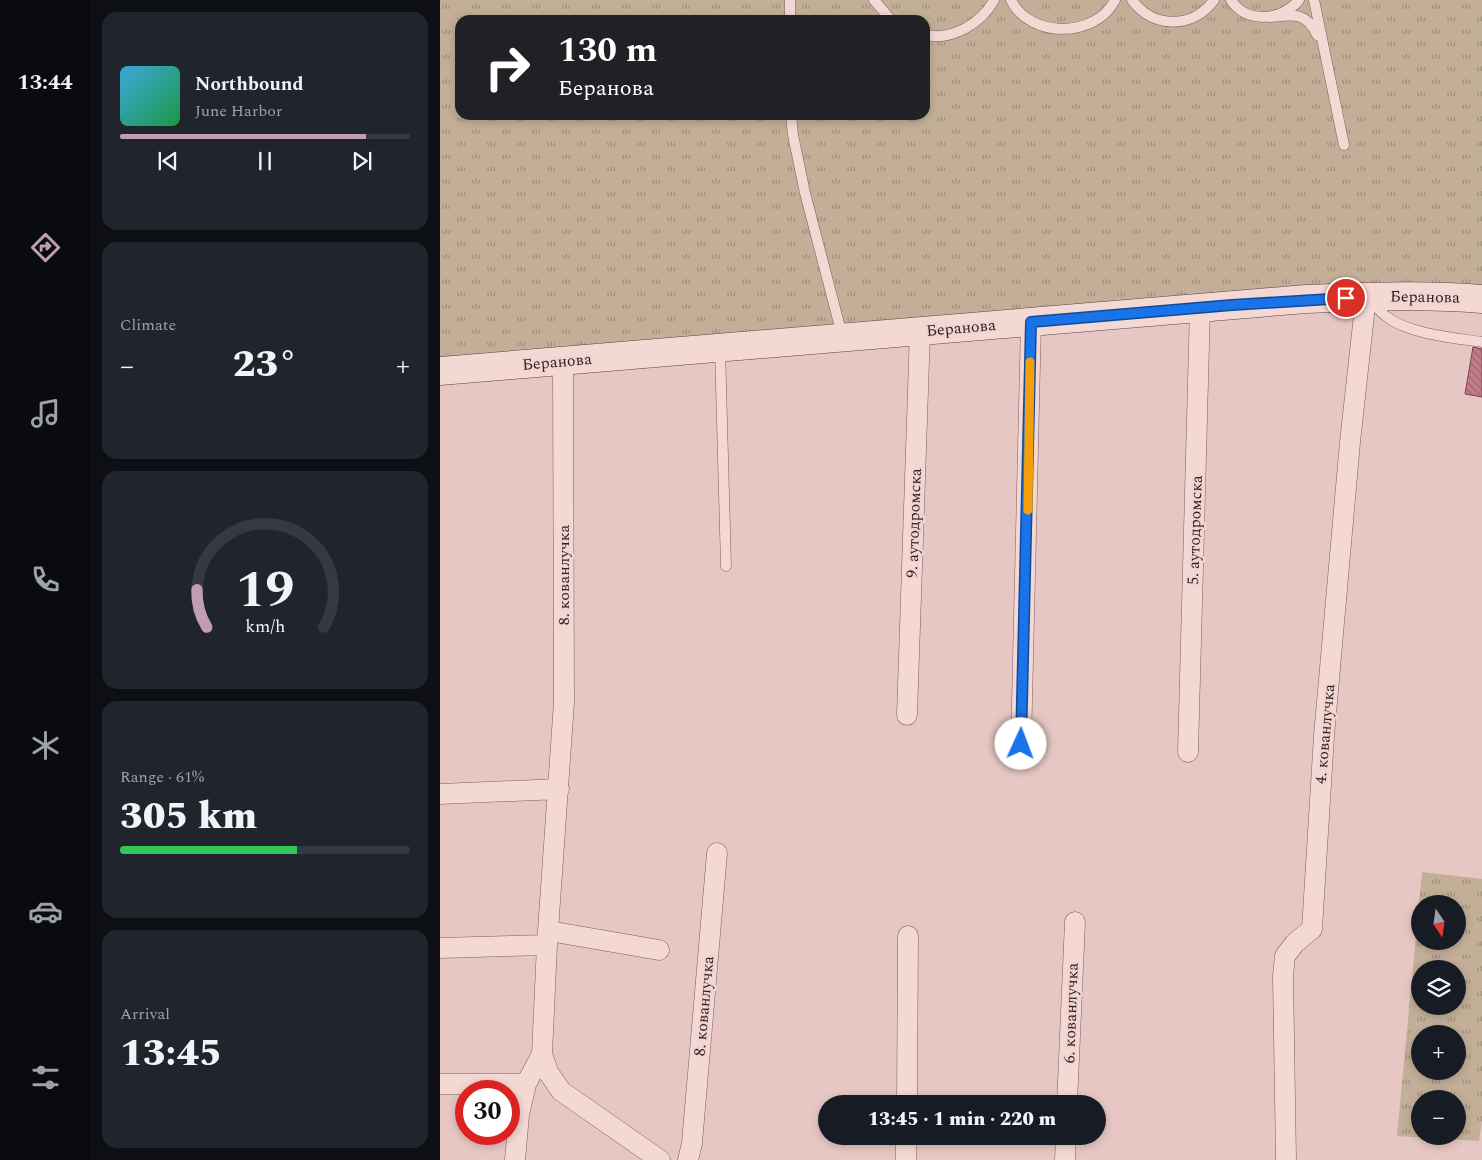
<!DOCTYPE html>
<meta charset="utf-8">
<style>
body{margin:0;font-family:Spectral,serif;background:#20242c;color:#f1f3f6;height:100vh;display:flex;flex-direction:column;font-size:19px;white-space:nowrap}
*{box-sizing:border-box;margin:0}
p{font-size:16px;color:#9ea1a6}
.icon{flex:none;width:28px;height:28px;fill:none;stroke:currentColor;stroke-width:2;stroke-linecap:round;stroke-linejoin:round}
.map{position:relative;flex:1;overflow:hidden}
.drawer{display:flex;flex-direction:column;gap:12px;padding:12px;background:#0d0f14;width:350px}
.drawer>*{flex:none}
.hud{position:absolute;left:15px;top:15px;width:475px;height:105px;border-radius:15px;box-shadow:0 2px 8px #0003;background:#202124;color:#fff;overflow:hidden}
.needle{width:32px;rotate:167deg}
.controls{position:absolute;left:971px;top:895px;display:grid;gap:10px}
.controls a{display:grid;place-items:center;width:55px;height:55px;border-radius:50%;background:#171b24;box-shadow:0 2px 8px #0003;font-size:25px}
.speed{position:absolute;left:15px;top:1080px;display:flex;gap:10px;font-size:25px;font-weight:700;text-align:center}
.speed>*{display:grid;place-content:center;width:65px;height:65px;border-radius:50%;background:#171b24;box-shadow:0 2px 8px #0003;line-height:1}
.speed .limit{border:8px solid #d22;background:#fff;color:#111}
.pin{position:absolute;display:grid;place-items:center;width:42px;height:42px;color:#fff;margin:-21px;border:2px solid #fff;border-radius:50%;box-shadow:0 1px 5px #0007}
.me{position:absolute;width:55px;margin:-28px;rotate:2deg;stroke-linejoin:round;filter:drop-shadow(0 0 4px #0008)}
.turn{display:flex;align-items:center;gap:18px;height:105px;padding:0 20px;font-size:22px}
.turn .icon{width:65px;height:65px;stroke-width:2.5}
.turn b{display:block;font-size:35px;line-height:42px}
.big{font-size:38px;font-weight:800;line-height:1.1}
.drawer .tile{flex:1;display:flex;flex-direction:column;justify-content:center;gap:8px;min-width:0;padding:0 18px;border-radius:15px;background:#20242c}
.drawer .dial{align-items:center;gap:0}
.dial svg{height:130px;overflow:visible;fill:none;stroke:#363941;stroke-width:7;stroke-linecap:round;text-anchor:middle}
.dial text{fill:#f1f3f6;stroke:none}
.song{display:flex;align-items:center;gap:15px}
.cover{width:60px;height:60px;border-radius:8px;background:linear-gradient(135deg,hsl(200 70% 55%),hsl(140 70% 35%))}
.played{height:5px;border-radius:2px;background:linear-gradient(90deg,#c19db5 85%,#363941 85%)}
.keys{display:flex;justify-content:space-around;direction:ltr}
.heat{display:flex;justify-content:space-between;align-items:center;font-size:28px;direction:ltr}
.charge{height:8px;border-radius:4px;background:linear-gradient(90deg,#34c759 61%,#363941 0)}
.trip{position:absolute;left:378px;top:1095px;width:288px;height:50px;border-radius:25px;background:#171b24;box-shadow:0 2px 8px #0003;font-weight:800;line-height:50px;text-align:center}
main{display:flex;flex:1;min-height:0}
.menu{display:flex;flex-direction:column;width:90px;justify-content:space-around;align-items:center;background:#090b0e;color:#9ea1a6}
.menu .icon{width:35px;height:35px}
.menu .selected{color:#c19db5}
.menu b{font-size:22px;color:#f1f3f6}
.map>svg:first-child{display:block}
</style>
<main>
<nav class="menu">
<b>13:44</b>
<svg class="icon selected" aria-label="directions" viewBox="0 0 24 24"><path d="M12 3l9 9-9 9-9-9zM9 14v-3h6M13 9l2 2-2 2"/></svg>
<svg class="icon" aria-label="music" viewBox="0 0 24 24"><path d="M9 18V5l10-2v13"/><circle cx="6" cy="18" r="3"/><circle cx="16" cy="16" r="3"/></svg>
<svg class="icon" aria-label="phone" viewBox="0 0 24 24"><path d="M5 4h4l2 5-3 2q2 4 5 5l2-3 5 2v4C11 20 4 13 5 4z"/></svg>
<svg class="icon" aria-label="climate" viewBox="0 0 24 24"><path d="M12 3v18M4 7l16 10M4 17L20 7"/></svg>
<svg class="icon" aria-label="car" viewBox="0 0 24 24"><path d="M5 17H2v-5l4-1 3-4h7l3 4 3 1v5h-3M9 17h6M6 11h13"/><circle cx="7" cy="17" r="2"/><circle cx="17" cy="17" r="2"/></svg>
<svg class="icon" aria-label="filters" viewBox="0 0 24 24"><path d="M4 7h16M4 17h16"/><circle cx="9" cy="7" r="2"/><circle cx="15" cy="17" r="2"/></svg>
</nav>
<section class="drawer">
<div class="tile">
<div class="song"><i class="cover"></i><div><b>Northbound</b><p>June Harbor</p></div></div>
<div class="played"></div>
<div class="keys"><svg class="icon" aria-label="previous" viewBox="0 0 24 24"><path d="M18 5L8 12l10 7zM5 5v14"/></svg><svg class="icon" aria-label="pause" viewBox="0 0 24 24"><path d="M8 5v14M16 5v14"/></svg><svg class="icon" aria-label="next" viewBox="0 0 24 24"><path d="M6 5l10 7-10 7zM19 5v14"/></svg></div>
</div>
<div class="tile"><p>Climate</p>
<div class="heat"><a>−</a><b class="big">23°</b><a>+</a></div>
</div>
<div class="tile dial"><svg viewBox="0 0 100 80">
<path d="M14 69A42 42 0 1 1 86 69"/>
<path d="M14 69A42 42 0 0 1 8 46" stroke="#c19db5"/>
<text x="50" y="56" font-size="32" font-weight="700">19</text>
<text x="50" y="72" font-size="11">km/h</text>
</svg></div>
<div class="tile"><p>Range · 61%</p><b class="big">305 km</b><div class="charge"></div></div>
<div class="tile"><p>Arrival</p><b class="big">13:45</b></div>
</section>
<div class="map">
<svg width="1042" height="1160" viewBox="0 0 1042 1160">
<defs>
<pattern id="grass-tufts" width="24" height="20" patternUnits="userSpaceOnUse" patternTransform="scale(1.25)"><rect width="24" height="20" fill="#c3af98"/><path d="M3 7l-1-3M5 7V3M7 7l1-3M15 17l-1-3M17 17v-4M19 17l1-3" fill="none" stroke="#9f8e7c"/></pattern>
<pattern id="building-back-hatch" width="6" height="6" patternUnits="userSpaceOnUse" patternTransform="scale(1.25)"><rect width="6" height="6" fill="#c07d89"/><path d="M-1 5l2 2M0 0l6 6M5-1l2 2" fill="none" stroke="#9d6670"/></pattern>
</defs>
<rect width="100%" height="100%" fill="#e7c7c3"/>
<!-- grass -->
<path fill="url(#grass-tufts)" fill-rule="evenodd" d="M0 0H1042V299L0 371ZM20 20H485V115H20Z
M982 872 1042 879V1120L1039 1141 957 1136ZM980 904H1018V941H980ZM980 969H1018V1006H980ZM980 1034H1018V1071H980ZM980 1099H1018V1136H980Z"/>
<!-- building -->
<path fill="url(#building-back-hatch)" stroke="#7b454f" d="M1033 347 1042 349V397L1025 394Z"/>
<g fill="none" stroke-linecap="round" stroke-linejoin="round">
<!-- lane casing -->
<g stroke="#7f5c5e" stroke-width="11">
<path id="lane" d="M350 0V20
M434 0 451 20
M571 0C590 39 656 38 675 0
M692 0C713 29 753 29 774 0
M791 0C806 24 842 21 859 0
M874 0 904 145
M830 17C852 14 867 12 877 35
M485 35C512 41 542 23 554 0
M351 115 353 135 365 193 402 335
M930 301C936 306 941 313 947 317 969 334 1015 338 1042 342
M280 348 286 566"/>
</g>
<!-- street casing -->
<g stroke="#7f5c5e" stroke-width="21">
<path id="street" d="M123 362 124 702 107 945 102 1054 108 1072 121 1091 220 1160
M467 715 480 331
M581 744 591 322
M748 752 760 308
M0 794 119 789
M109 931 219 950
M0 948 107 945
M0 1084H86
M467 1104 468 936
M627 1104 635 922
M75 1160 79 1115 86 1084 102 1054
M248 1160 252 1143 277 853
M466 1160V1136
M625 1160 626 1136
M846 1160 843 976 845 956 855 943 872 929 884 736 910 442 926 297"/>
</g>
<!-- secondary casing -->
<g stroke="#603f42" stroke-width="29">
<path id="secondary" d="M0 371 866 299C925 297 984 294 1042 299"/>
</g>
<!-- lane -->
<use href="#lane" stroke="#f3d8d4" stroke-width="10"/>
<!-- street -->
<use href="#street" stroke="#f3d8d4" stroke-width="20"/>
<!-- secondary -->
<use href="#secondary" stroke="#f3d8d4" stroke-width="28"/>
</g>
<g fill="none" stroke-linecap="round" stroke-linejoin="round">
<!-- route casing -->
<g stroke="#114b97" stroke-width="12">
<path id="route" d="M581 744 591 322 792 305 906 298"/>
</g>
<!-- route -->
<use href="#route" stroke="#1a73e8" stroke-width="9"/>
<!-- slow -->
<path stroke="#f59e0b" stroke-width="9" d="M588 510 590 362"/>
</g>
<g text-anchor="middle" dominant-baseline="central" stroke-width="5" stroke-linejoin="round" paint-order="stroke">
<!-- street labels -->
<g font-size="16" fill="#311e20" stroke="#f0d5d1">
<text transform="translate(985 297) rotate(1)">Беранова</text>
<text transform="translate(521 328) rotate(-5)">Беранова</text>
<text transform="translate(117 362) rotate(-5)">Беранова</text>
<text transform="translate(474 523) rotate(-88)">9. аутодромска</text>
<text transform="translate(755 530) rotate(-88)">5. аутодромска</text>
<text transform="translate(124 575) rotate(-90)">8. кованлучка</text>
<text transform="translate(885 734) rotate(-85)">4. кованлучка</text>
<text transform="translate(264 1006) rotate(-85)">8. кованлучка</text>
<text transform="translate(631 1013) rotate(-88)">6. кованлучка</text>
</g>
</g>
</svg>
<div class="controls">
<a><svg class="needle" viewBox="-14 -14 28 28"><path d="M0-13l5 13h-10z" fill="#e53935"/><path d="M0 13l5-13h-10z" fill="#9ea1a6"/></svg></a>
<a><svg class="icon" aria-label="layers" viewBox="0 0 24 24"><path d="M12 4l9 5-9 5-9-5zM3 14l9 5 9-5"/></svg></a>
<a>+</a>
<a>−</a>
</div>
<div class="speed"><div class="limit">30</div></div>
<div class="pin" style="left:906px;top:298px;background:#d93025"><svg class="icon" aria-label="arrive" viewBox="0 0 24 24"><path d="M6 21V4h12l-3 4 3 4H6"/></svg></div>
<svg class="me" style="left:581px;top:744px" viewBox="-20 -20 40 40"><circle r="19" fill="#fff"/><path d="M0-13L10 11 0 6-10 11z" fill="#1a73e8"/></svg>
<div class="trip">13:45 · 1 min · 220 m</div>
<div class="hud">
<div class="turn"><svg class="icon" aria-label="right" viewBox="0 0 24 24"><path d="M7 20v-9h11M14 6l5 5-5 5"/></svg><div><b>130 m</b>Беранова</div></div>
</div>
</div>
</main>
